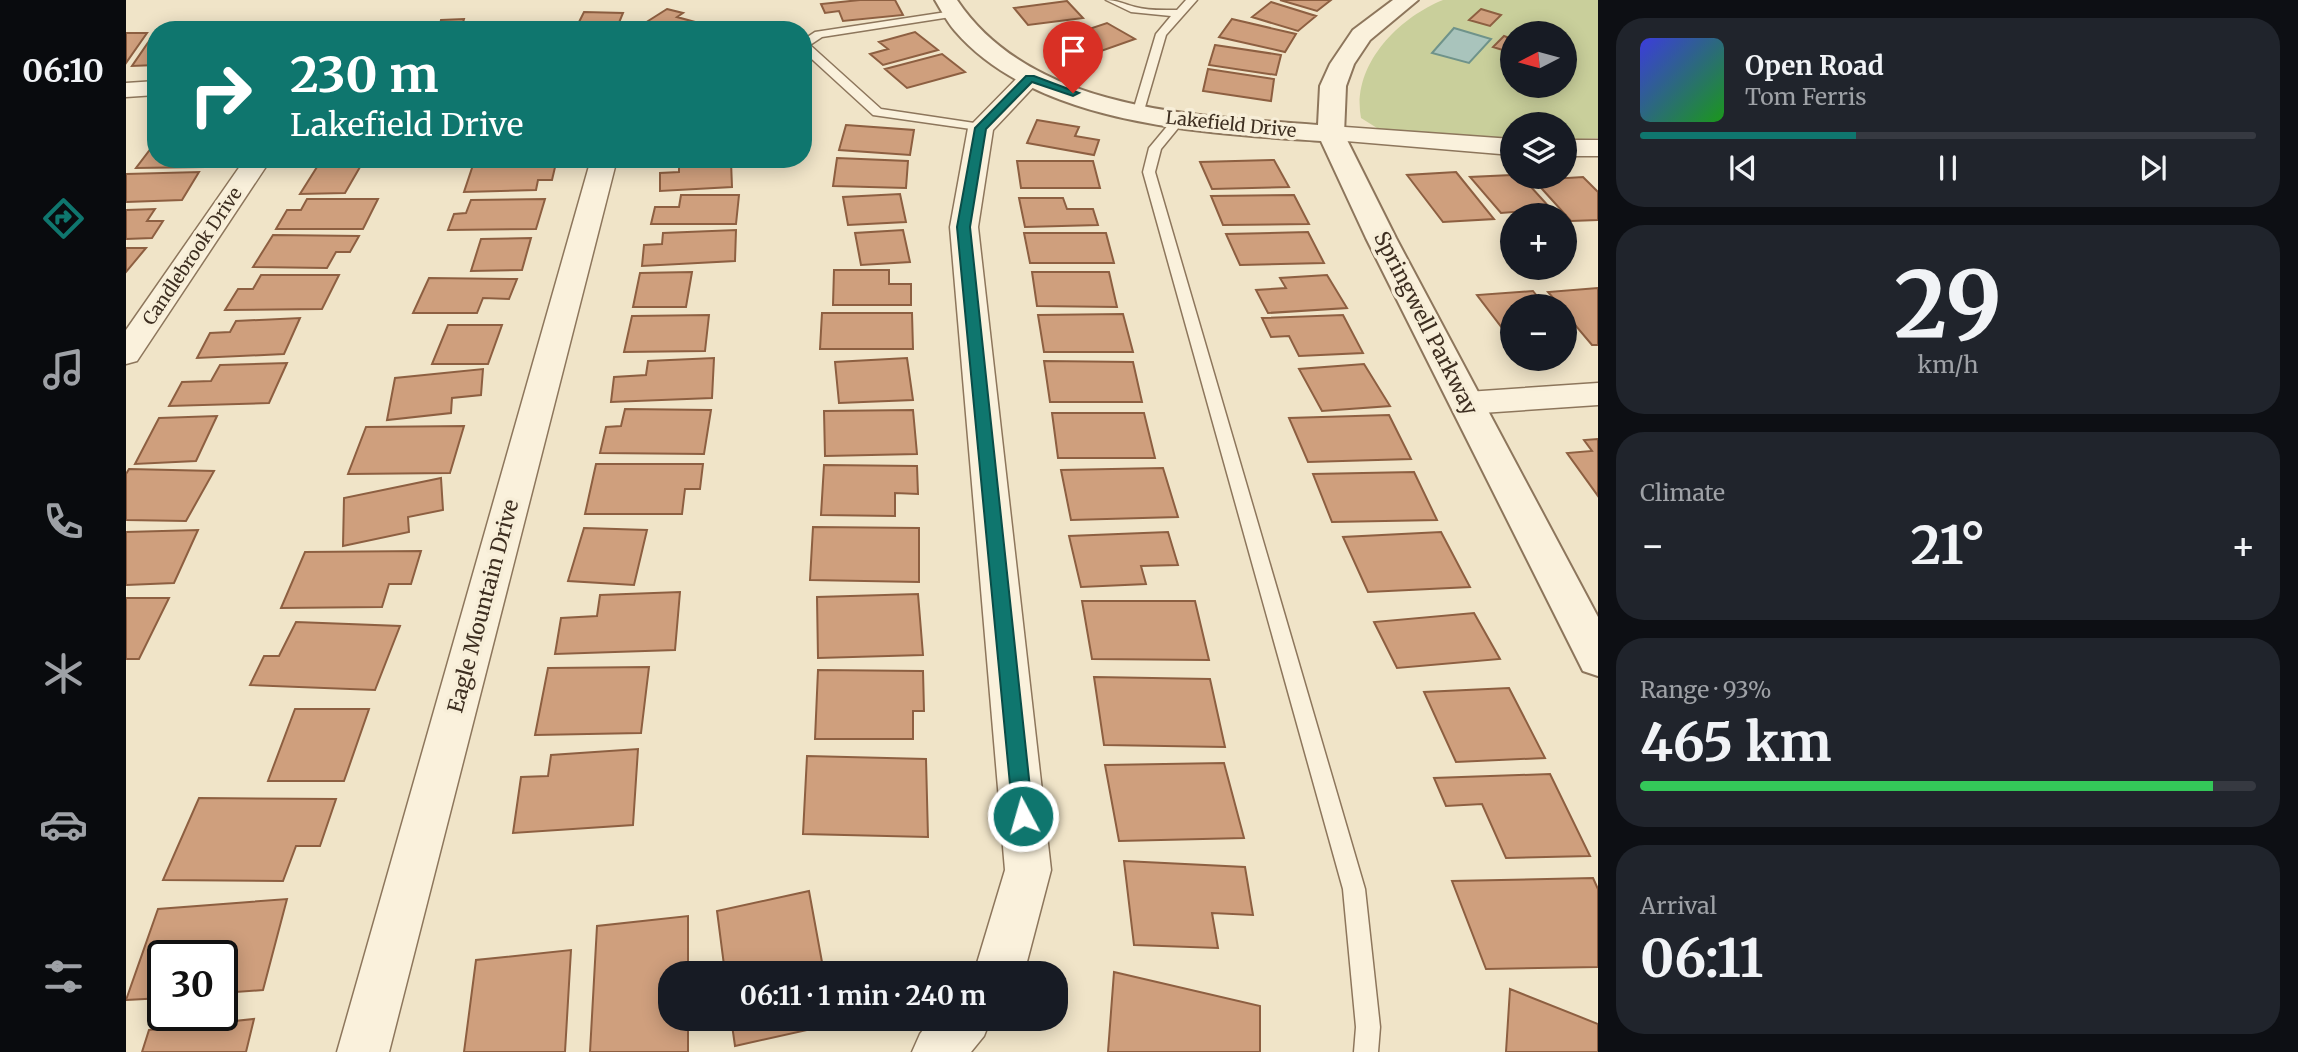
<!DOCTYPE html>
<meta charset="utf-8">
<style>
body{margin:0;font-family:Merriweather,serif;background:#20242c;color:#f1f3f6;height:100vh;display:flex;flex-direction:column;font-size:26px;white-space:nowrap}
*{box-sizing:border-box;margin:0}
p{font-size:23px;color:#9ea1a6}
.icon{flex:none;width:38px;height:38px;fill:none;stroke:currentColor;stroke-width:2;stroke-linecap:round;stroke-linejoin:round}
.map{position:relative;flex:1;overflow:hidden}
.panel{display:flex;flex-direction:column;gap:18px;padding:18px;background:#0d0f14;width:700px}
.panel>*{flex:none}
.guide{position:absolute;left:21px;top:21px;width:665px;height:147px;border-radius:28px;box-shadow:0 4px 18px #0003;background:#0f766e;color:#fff;overflow:hidden}
.needle{width:46px;rotate:264deg}
.tools{position:absolute;left:1374px;top:21px;display:grid;gap:14px}
.tools a{display:grid;place-items:center;width:77px;height:77px;border-radius:50%;background:#171b24;box-shadow:0 4px 18px #0003;font-size:35px}
.speed{position:absolute;left:21px;top:940px;display:flex;gap:14px;font-size:35px;font-weight:700;text-align:center}
.speed>*{display:grid;place-content:center;width:91px;height:91px;border-radius:50%;background:#171b24;box-shadow:0 4px 18px #0003;line-height:1}
.speed .limit{border:4px solid #111;border-radius:10px;background:#fff;color:#111}
.pin{position:absolute;display:grid;place-items:center;width:60px;height:60px;color:#fff;margin:-72px -30px;border-radius:50% 50% 50% 0;rotate:-45deg;box-shadow:0 0 7px #0007}
.pin .icon{rotate:45deg}
.me{position:absolute;width:77px;margin:-38px;rotate:354deg;stroke-linejoin:round;filter:drop-shadow(0 0 5px #0008)}
.turn{display:flex;align-items:center;gap:24px;height:147px;padding:0 28px;font-size:32px}
.turn .icon{width:91px;height:91px;stroke-width:2.5}
.turn b{display:block;font-size:49px;line-height:60px}
.big{font-size:52px;font-weight:700;line-height:1.1}
.panel .card{flex:1;display:flex;flex-direction:column;justify-content:center;gap:10px;min-width:0;padding:0 24px;border-radius:28px;background:#20242c}
.panel .dial{align-items:center;gap:0}
.dial b{font-size:91px;line-height:1}
.song{display:flex;align-items:center;gap:21px}
.cover{width:84px;height:84px;border-radius:10px;background:linear-gradient(135deg,hsl(240 70% 55%),hsl(120 70% 35%))}
.played{height:7px;border-radius:4px;background:linear-gradient(90deg,#0f766e 35%,#363941 35%)}
.keys{display:flex;justify-content:space-around;direction:ltr}
.heat{display:flex;justify-content:space-between;align-items:center;font-size:38px;direction:ltr}
.charge{height:10px;border-radius:5px;background:linear-gradient(90deg,#34c759 93%,#363941 0)}
.trip{position:absolute;left:532px;top:961px;width:410px;height:70px;border-radius:28px;background:#171b24;box-shadow:0 4px 18px #0003;font-weight:700;line-height:70px;text-align:center}
main{display:flex;flex:1;min-height:0}
.menu{display:flex;flex-direction:column;width:126px;justify-content:space-around;align-items:center;background:#090b0e;color:#9ea1a6}
.menu .icon{width:49px;height:49px}
.menu .active{color:#0f766e}
.menu b{font-size:32px;color:#f1f3f6}
.map>svg:first-child{display:block}
</style>
<main>
<nav class="menu">
<b>06:10</b>
<svg class="icon active" aria-label="directions" viewBox="0 0 24 24"><path d="M12 3l9 9-9 9-9-9zM9 14v-3h6M13 9l2 2-2 2"/></svg>
<svg class="icon" aria-label="music" viewBox="0 0 24 24"><path d="M9 18V5l10-2v13"/><circle cx="6" cy="18" r="3"/><circle cx="16" cy="16" r="3"/></svg>
<svg class="icon" aria-label="phone" viewBox="0 0 24 24"><path d="M5 4h4l2 5-3 2q2 4 5 5l2-3 5 2v4C11 20 4 13 5 4z"/></svg>
<svg class="icon" aria-label="climate" viewBox="0 0 24 24"><path d="M12 3v18M4 7l16 10M4 17L20 7"/></svg>
<svg class="icon" aria-label="car" viewBox="0 0 24 24"><path d="M5 17H2v-5l4-1 3-4h7l3 4 3 1v5h-3M9 17h6M6 11h13"/><circle cx="7" cy="17" r="2"/><circle cx="17" cy="17" r="2"/></svg>
<svg class="icon" aria-label="filters" viewBox="0 0 24 24"><path d="M4 7h16M4 17h16"/><circle cx="9" cy="7" r="2"/><circle cx="15" cy="17" r="2"/></svg>
</nav>
<div class="map">
<svg width="1472" height="1052" viewBox="0 0 1472 1052">
<rect width="100%" height="100%" fill="#f0e4c8"/>
<!-- green -->
<path fill="#c9cf9b" fill-rule="evenodd" d="M1317 0H1472V138L1439 140 1438 124H1386V140L1269 132 1251 128 1235 118C1225 66 1272 18 1317 0ZM1386 33H1438V86H1386Z"/>
<!-- water -->
<path fill="#a9c4bc" stroke="#6f938a" stroke-width="2" d="M1328 28 1365 39 1343 63 1306 53Z"/>
<!-- building -->
<path fill="#cf9f7d" stroke="#8d5f41" stroke-width="2" d="M734 0H769L777 15 717 21 713 11 699 13 695 4Z
M1154 0H1205L1191 11Z
M941 1 957 18 902 25 888 8Z
M1145 2 1190 16 1172 31 1126 17Z
M541 9 557 13 551 17 569 22 557 30H508Z
M1355 9 1375 15 1364 26 1343 20Z
M458 12 497 13 490 30H449Z
M338 19 335 30H291L292 26 314 25 315 20Z
M1106 19 1170 34 1159 52 1093 37Z
M385 22 383 30H340L342 24Z
M981 23 1009 39 961 56 933 39Z
M30 31V65L6 66Z
M789 32 812 50 757 65 744 54 762 49 753 42Z
M0 33H21L0 63Z
M1378 36 1386 39V53L1367 47Z
M1089 45 1155 55 1150 75 1083 65Z
M816 54 839 72 781 88 759 69Z
M1082 69 1148 79 1145 101 1077 91Z
M911 120 953 127 949 136 973 140 968 155 901 143Z
M720 125 788 130 784 155 713 150Z
M29 143 30 159H84L79 167 10 168Z
M711 158 782 161 780 188 707 186Z
M1148 160 1163 187 1086 189 1074 162Z
M605 161 606 187 534 191V173L553 172V164Z
M891 161H967L974 188H895Z
M430 163 426 180H412L410 190 338 192 347 165Z
M191 167H234L219 193 174 194Z
M73 172 56 200 0 202V174Z
M1330 172 1368 219 1317 222 1281 175Z
M1386 175 1396 177 1425 209 1375 213 1344 177Z
M1457 177 1472 192V220L1445 221 1408 180Z
M774 194 780 222 722 225 717 197Z
M555 195H613L610 224H525L529 207H553Z
M1168 195 1183 224 1097 225 1085 196Z
M893 198H937L941 209H967L972 225 899 227Z
M181 199H252L237 229H150L161 210H175Z
M419 199 410 229 322 230 328 214 340 213 345 200Z
M29 209 21 221H37L26 238 0 239V210Z
M610 230 609 261 516 266 518 245 536 244 537 233Z
M777 230 784 262 735 265 729 233Z
M1182 232 1198 263 1114 265 1100 234Z
M898 233H980L988 263H904Z
M147 235 233 236 224 252H210L201 268 127 267Z
M405 238 396 270 345 271 355 239Z
M0 248H20L0 272Z
M708 270H763V284H785V305H707Z
M566 272 560 307H507L514 273Z
M906 272H983L991 307 911 306Z
M135 275H213L196 309 99 310 112 289H127Z
M1201 275 1221 308 1142 313 1130 290 1160 288 1154 278Z
M303 278 391 279 383 299 357 298 351 313H287Z
M1472 288V345H1466L1438 312V306H1434L1422 292Z
M1407 291 1419 306H1386V341L1351 295Z
M696 313H786L787 349H694Z
M997 314 1007 352H918L912 315Z
M583 315 579 351 498 352 506 316Z
M1217 315 1237 353 1173 356 1163 336 1145 337 1136 318Z
M174 318 158 354 71 358 84 333 104 332 110 321Z
M322 325H376L362 364H306Z
M588 358 586 398 485 402 488 377 520 375 522 361Z
M781 358 787 400 713 403 709 362Z
M918 361 1007 362 1016 402H924Z
M161 363 143 403 43 406 56 382 85 381 94 365Z
M1238 364 1264 406 1196 411 1173 369Z
M357 369 355 395 326 398 325 413 261 420 269 378Z
M499 409 585 410 578 454 474 453 480 427 495 426Z
M787 410 791 454 699 456 698 411Z
M926 413H1018L1029 458H932Z
M1263 415 1285 459 1182 462 1163 418Z
M91 416 70 461 9 464 33 418Z
M338 426 324 473 222 474 240 427Z
M1472 439V496L1441 453 1466 451 1458 440Z
M470 464H577L574 489H559L556 514H459Z
M698 465 791 466 792 494 769 493V516L695 515Z
M1037 468 1052 517 945 520 935 470Z
M3 469 88 471 60 521 0 520V474Z
M1288 472 1311 520 1206 522 1187 474Z
M315 478 317 510 282 517 283 532 217 546 218 498Z
M687 527 793 528V582L684 580Z
M458 528 521 530 508 585 442 581Z
M72 530 48 583 0 585V532Z
M1042 532 1052 565 1015 566 1020 584 955 587 943 536Z
M1315 532 1344 587 1242 592 1217 537Z
M295 551 285 584H263L256 607 155 608 179 552Z
M554 592 549 650 429 654 435 618 471 616 474 595Z
M792 594 797 655 692 658 691 597Z
M0 598H43L13 659H0Z
M956 601H1069L1083 660 966 659Z
M1348 613 1374 659 1271 668 1248 622Z
M170 622 274 626 249 690 124 685 138 656H153Z
M523 667 515 733 409 735 422 668Z
M692 670 797 671 798 711H787V739H689Z
M968 677 1084 679 1099 747 978 745Z
M1383 688 1419 758 1330 762 1298 692Z
M169 709H243L218 781H142Z
M512 749 507 825 387 833 395 777 422 776 425 755Z
M681 756 800 759 802 837 677 834Z
M1098 763 1118 838 993 841 979 765Z
M1424 774 1464 856 1380 858 1356 804 1320 806 1308 778Z
M73 798 210 799 194 846H170L157 881 37 880Z
M998 861 1119 867 1127 915 1086 913 1092 948 1008 945Z
M1467 878 1472 889V967L1360 969 1326 881Z
M683 891 698 973H599L591 911Z
M161 899 137 990 96 993V956H37V998L0 1000 32 909Z
M562 916V973H544V1018H562V1052H464L471 926Z
M445 950 439 1052H338L350 960Z
M988 972 1134 1006V1052H982Z
M1384 989 1472 1024V1052H1380Z
M605 1018H707L708 1024 609 1046Z
M128 1019 120 1052H16L23 1030Z"/>
<g fill="none" stroke-linecap="round" stroke-linejoin="round">
<!-- service casing -->
<g stroke="#8d765c" stroke-width="3">
<path id="service" d="M980 0C991 0 998 4 1009 7 1023 11 1037 10 1051 10L1060 0H1071L1040 35 1017 114 1007 111 1030 34 1045 16 1005 12Z
M827 11 832 14 831 16 696 37 684 45 755 109 855 124 861 128 859 131 747 115 677 51V40L689 32Z
M1052 117 1058 121 1035 149 1029 172 1239 889 1254 1027 1252 1052H1228L1230 1027 1217 889 1017 172 1023 148 1048 118Z"/>
</g>
<!-- minor casing -->
<g stroke="#8d765c" stroke-width="3">
<path id="minor" d="M904 71 912 73 916 78 867 130 852 227 925 870 898 973H848L879 870 824 227 842 128 896 73Z
M30 81V95L0 97V83Z
M1205 126 1386 139V155L1196 139 1192 134 1196 129Z
M1438 140H1472V156H1438Z
M119 159H145L11 361 0 364V330Z
M465 159H491L263 1052H211Z
M1472 383V405L1341 414 1329 411 1324 403 1329 395 1341 392Z
M806 1018H865L858 1036 845 1052H786L794 1034Z"/>
</g>
<!-- tertiary casing -->
<g stroke="#8d765c" stroke-width="4">
<path id="tertiary" d="M809 0H831C906 112 1071 116 1192 125L1194 86 1204 64 1227 30 1267 0H1292L1244 40 1228 64 1220 86 1218 134 1270 238 1472 617V676L1457 671 1240 238 1195 141C1080 133 911 126 829 31 821 22 815 10 809 0Z"/>
</g>
<!-- service -->
<use href="#service" fill="#faf1dc" fill-rule="evenodd"/>
<!-- minor -->
<use href="#minor" fill="#faf1dc" fill-rule="evenodd"/>
<!-- tertiary -->
<use href="#tertiary" fill="#faf1dc" fill-rule="evenodd"/>
</g>
<!-- route -->
<path fill="#0f766e" stroke="#0a4d48" stroke-width="2" d="M900 76H908L953 93 947 96 906 82 860 129 844 227 907 816 904 822 897 825 890 822 887 816 831 227 849 128Z"/>
<g text-anchor="middle" dominant-baseline="central" stroke-width="7" stroke-linejoin="round" paint-order="stroke">
<!-- far-street labels -->
<g font-size="18" fill="#3d2e20" stroke="#f7eed8">
<text transform="translate(1105 124) rotate(6)">Lakefield Drive</text>
<text transform="translate(66 256) rotate(-56)">Candlebrook Drive</text>
</g>
<!-- street labels -->
<g font-size="21" fill="#3d2e20" stroke="#f7eed8">
<text transform="translate(1300 323) rotate(63)">Springwell Parkway</text>
<text transform="translate(357 606) rotate(-75)">Eagle Mountain Drive</text>
</g>
</g>
</svg>
<div class="tools">
<a><svg class="needle" viewBox="-14 -14 28 28"><path d="M0-13l5 13h-10z" fill="#e53935"/><path d="M0 13l5-13h-10z" fill="#9ea1a6"/></svg></a>
<a><svg class="icon" aria-label="layers" viewBox="0 0 24 24"><path d="M12 4l9 5-9 5-9-5zM3 14l9 5 9-5"/></svg></a>
<a>+</a>
<a>−</a>
</div>
<div class="speed"><div class="limit">30</div></div>
<div class="pin" style="left:947px;top:93px;background:#d93025"><svg class="icon" aria-label="arrive" viewBox="0 0 24 24"><path d="M6 21V4h12l-3 4 3 4H6"/></svg></div>
<svg class="me" style="left:897px;top:816px" viewBox="-20 -20 40 40"><circle r="17" fill="#0f766e" stroke="#fff" stroke-width="3"/><path d="M0-11L8 9 0 5-8 9z" fill="#fff"/></svg>
<div class="trip">06:11 · 1 min · 240 m</div>
<div class="guide">
<div class="turn"><svg class="icon" aria-label="right" viewBox="0 0 24 24"><path d="M7 20v-9h11M14 6l5 5-5 5"/></svg><div><b>230 m</b>Lakefield Drive</div></div>
</div>
</div>
<section class="panel">
<div class="card">
<div class="song"><i class="cover"></i><div><b>Open Road</b><p>Tom Ferris</p></div></div>
<div class="played"></div>
<div class="keys"><svg class="icon" aria-label="previous" viewBox="0 0 24 24"><path d="M18 5L8 12l10 7zM5 5v14"/></svg><svg class="icon" aria-label="pause" viewBox="0 0 24 24"><path d="M8 5v14M16 5v14"/></svg><svg class="icon" aria-label="next" viewBox="0 0 24 24"><path d="M6 5l10 7-10 7zM19 5v14"/></svg></div>
</div>
<div class="card dial"><b>29</b><p>km/h</p></div>
<div class="card"><p>Climate</p>
<div class="heat"><a>−</a><b class="big">21°</b><a>+</a></div>
</div>
<div class="card"><p>Range · 93%</p><b class="big">465 km</b><div class="charge"></div></div>
<div class="card"><p>Arrival</p><b class="big">06:11</b></div>
</section>
</main>
